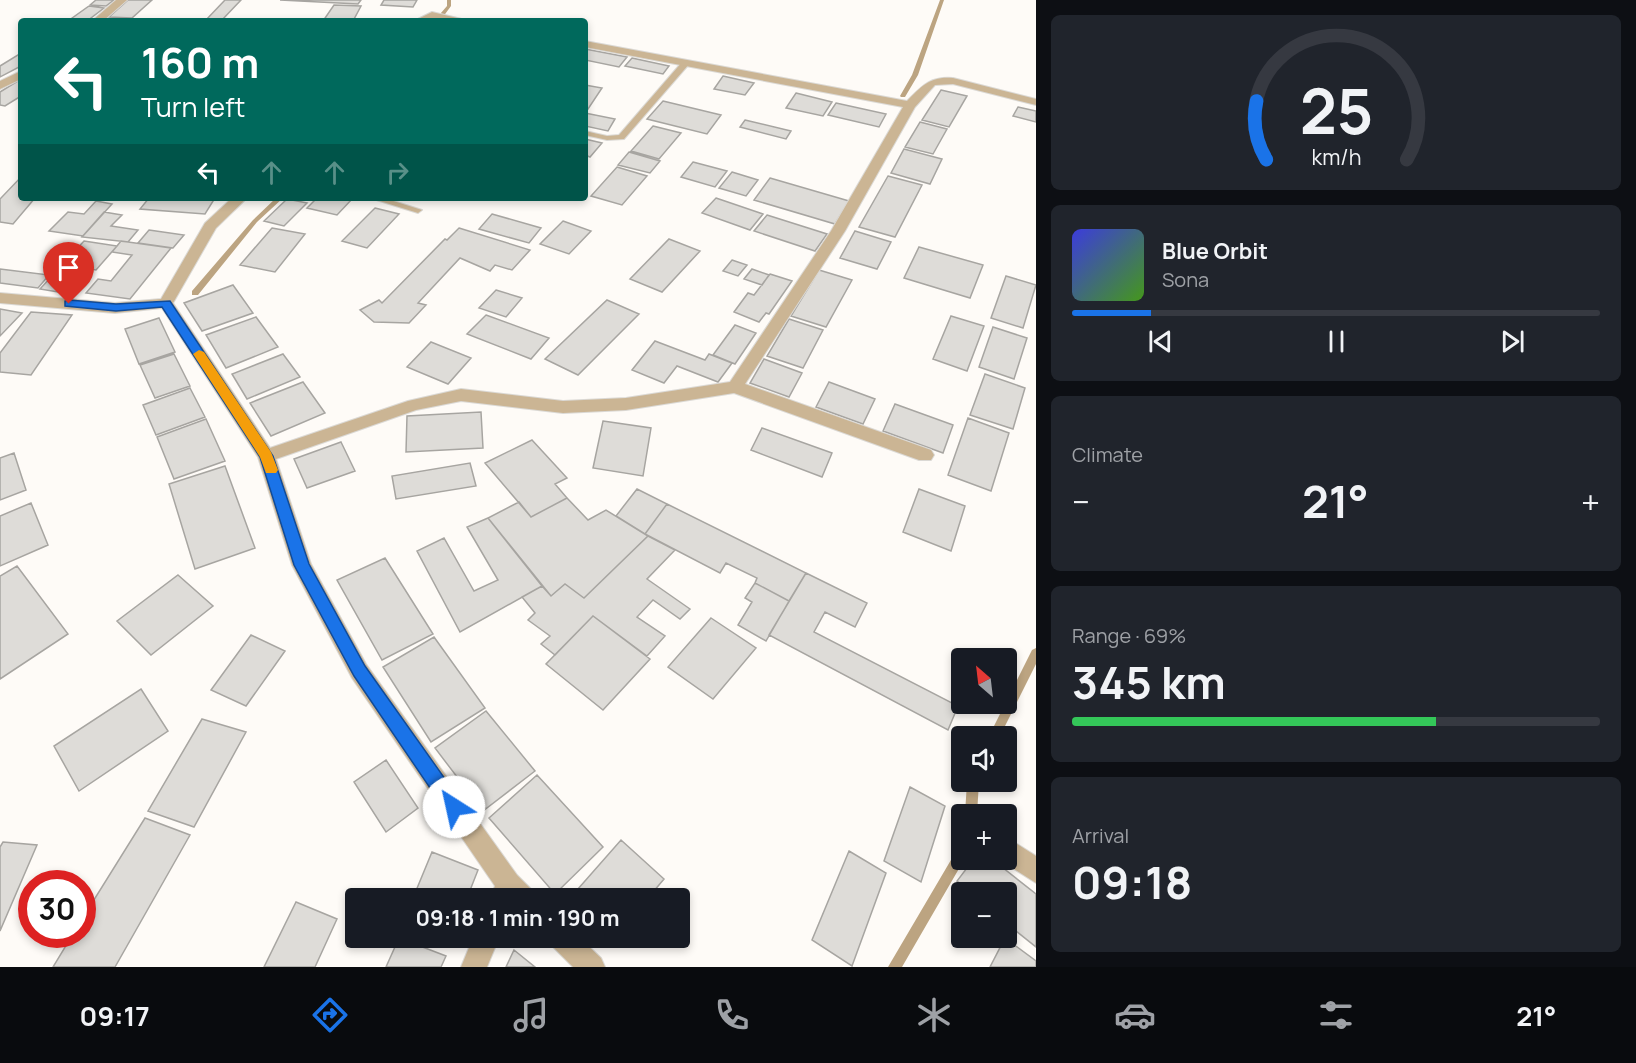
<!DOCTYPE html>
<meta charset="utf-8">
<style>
body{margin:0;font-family:Manrope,sans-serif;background:#20242c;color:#f1f3f6;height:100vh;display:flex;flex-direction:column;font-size:22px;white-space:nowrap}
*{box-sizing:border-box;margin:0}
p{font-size:20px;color:#9ea1a6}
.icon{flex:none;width:33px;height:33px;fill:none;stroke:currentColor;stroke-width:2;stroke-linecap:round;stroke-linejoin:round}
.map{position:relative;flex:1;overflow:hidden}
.side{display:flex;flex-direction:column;gap:15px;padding:15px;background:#0d0f14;width:600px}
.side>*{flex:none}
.top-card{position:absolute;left:18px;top:18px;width:570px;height:183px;border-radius:6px;box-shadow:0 3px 9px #0003;background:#00695c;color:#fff;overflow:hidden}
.needle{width:39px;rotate:332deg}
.controls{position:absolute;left:951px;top:648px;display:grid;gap:12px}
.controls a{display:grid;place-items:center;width:66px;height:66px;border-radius:6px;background:#171b24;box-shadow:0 3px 9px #0003;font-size:30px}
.speed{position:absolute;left:18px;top:870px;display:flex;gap:12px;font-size:30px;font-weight:700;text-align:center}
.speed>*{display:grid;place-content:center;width:78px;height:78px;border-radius:50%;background:#171b24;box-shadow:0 3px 9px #0003;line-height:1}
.speed .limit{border:9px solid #d22;background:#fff;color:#111}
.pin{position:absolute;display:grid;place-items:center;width:51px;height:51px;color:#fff;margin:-62px -26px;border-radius:50% 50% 50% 0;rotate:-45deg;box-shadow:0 0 6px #0007}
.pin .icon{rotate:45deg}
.me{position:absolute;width:66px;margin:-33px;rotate:325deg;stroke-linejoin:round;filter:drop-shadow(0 0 4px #0008)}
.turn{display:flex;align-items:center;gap:21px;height:126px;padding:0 24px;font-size:27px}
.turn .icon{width:78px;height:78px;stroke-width:2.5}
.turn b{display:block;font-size:42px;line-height:51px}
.lanes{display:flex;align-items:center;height:57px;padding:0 24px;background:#0003;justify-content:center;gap:30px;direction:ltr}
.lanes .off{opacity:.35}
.big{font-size:45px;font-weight:700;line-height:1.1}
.side .card{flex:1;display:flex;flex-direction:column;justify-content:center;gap:9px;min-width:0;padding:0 21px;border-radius:9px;background:#20242c}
.side .dial{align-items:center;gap:0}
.dial svg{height:156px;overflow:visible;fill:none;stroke:#363941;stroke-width:7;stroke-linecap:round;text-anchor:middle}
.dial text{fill:#f1f3f6;stroke:none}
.song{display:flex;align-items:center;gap:18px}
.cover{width:72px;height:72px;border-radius:9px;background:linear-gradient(135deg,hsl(240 70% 55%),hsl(100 70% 35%))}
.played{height:6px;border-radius:3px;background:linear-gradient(90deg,#1a73e8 15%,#363941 15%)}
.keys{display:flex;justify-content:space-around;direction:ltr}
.heat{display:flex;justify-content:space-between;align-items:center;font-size:33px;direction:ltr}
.charge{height:9px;border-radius:4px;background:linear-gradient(90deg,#34c759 69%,#363941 0)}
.trip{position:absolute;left:345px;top:888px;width:345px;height:60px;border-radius:6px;background:#171b24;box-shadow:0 3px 9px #0003;font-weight:700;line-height:60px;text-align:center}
.dock{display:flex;height:96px;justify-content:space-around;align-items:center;background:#090b0e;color:#9ea1a6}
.dock .icon{width:42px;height:42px}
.dock .selected{color:#1a73e8}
.dock b{font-size:27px;color:#f1f3f6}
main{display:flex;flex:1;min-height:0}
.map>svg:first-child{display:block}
</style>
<main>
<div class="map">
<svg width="1036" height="967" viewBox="0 0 1036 967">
<rect width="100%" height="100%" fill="#fefbf7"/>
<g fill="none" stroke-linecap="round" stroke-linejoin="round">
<!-- stream -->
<path fill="#bca481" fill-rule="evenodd" d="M447 0H451V6L440 21H434L447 6Z
M940 0H944L918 75 905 97H901L900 96 912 75Z
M276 198H283L257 222 198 295H192V291L253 220Z
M1036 648V664L1000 736H989L1032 650Z
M967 782H979L977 814H965Z
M962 846V860H964L902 967H888L958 848Z"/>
</g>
<!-- building -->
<path fill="#dedcd8" stroke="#a7a5a1" stroke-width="1.5" d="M96 0H114L106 6 90 5Z
M128 0H152L132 18 109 17Z
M225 0H241L221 21H205Z
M280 0H361L358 4Z
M384 0H417L413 7 381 5Z
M334 5 361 6 353 21H323Z
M89 6 104 8 87 21H68Z
M585 49 627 57 619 67 585 60Z
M21 53V66L0 77V66Z
M632 58 669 66 663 74 625 66Z
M723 76 754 83 745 95 714 89Z
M21 79V96L5 106 0 105V92Z
M585 85 602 88 586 112H585Z
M941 90 967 96 949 127 922 120Z
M796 93 832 102 823 116 786 108Z
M663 101 721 115 707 134 647 119Z
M836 103 886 114 879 127 828 115Z
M1018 107 1036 111V122L1013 116Z
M585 113 615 119 608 131 585 126Z
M745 120 791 131 786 139 740 127Z
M920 122 947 129 933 154 905 147Z
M653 126 681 133 659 159 631 151Z
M585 139 602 143 590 157 585 155Z
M904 149 942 159 930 184 891 173Z
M629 152 660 161 650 173 618 165Z
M693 162 727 171 715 187 681 177Z
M617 167 647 176 622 205 591 196Z
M732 172 758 180 746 196 719 188Z
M888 176 922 185 895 237 859 227Z
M21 177V198H35L13 224 0 222V199Z
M770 178 849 201 835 224 754 200Z
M149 198H215L205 214 140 209Z
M317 198H353L337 215 307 208Z
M716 198 763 214 750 230 702 213Z
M287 199 307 203 284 226 264 221Z
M96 201 112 204 83 236 49 231 68 212 84 214Z
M375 208 399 214 367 248 342 241Z
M104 212 122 215 111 226 138 230 128 242 82 237Z
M492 214 541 228 529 243 479 229Z
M767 215 827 234 815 251 754 231Z
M563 221 591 231 569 254 540 244Z
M272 228 305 234 275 272 240 265Z
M459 228 530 250 512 270 495 265 490 271 460 258 418 303 426 305 409 323 374 322 360 310 379 300 382 303 445 239 447 240Z
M149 230 184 235 173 248 138 243Z
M855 231 891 242 877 269 840 258Z
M669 239 700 251 662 292 630 279Z
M84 241 117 246 96 270 79 267 58 292 40 289Z
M121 241 171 248 130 299 86 293 98 279 111 281 132 255 112 252Z
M919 247 983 265 970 298 904 278Z
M732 260 747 265 738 276 723 271Z
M0 269 49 275 38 288 0 283Z
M752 269 769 275 762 285 744 279Z
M819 270 852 280 826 327 791 316Z
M770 274 792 281 769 314 766 313 759 322 734 312 748 293 754 295Z
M1006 276 1036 285 1023 328 991 318Z
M233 285 253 313 202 331 184 303Z
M496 290 522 298 506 317 479 308Z
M607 300 639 314 578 375 545 359Z
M0 309 22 313 0 336Z
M31 312 72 315 31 375 0 372V353Z
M486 315 549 338 531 359 467 334Z
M951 316 984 326 967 371 933 359Z
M256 317 278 347 226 368 206 335Z
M159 318 175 352 139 364 125 329Z
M789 319 823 330 803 368 767 356Z
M735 325 756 333 735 364 713 355Z
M993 327 1027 338 1014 379 979 367Z
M655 341 705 360 709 354 732 363 718 382 677 366 664 383 632 370Z
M431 342 471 358 448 384 407 367Z
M174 354 190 386 155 398 140 365Z
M283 354 300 377 247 399 232 374Z
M764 359 802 373 789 397 750 383Z
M985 374 1025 388 1013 429 970 415Z
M303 382 325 413 271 436 250 403Z
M829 382 875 399 863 424 816 407Z
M190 388 205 417 156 435 143 405Z
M895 404 953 425 943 453 883 431Z
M481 412 483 448 406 452 407 416Z
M968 418 1009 433 991 491 948 475Z
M206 419 225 461 174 479 157 437Z
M603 421 651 428 643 476 593 468Z
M762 428 832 453 822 477 751 450Z
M532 440 567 478 555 484 567 498 531 517 485 463Z
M341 442 355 471 307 488 294 459Z
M14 453 26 490 0 500V458Z
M470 463 476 486 396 499 392 476Z
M225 466 255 548 195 569 169 484Z
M637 489 667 504 645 534 616 516Z
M919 489 965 506 951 551 903 532Z
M567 498 588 520 606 510 648 536 584 598 565 584 551 596 488 518 519 502 531 517Z
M31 503 48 545 0 566V516Z
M667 504 806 573 789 601 755 583 757 578 726 563 720 573 645 534Z
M488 518 542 586 460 632 417 551 444 538 474 591 498 580 467 527Z
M648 536 675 550 647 579 690 609 680 619 653 600 637 617 665 636 647 656 593 616 555 655 541 644 550 636 528 620 535 613 522 597 542 586 551 596 565 584 584 598Z
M385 558 433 634 382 660 337 580Z
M17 566 68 634 0 679V576Z
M806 573 867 603 855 627 825 612 814 632 958 706 948 730 769 635Z
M178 575 213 606 151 655 117 621Z
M755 583 789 601 766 641 738 625 752 602 745 598Z
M593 616 650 659 603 710 546 664Z
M711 618 756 648 713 699 668 667Z
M251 635 285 651 246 706 211 690Z
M434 637 485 708 431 742 383 667Z
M141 689 168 731 79 791 54 746Z
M486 711 535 771 483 811 435 748Z
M202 719 246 732 194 827 148 811Z
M386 760 418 808 386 832 354 782Z
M537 775 603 847 555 894 489 818Z
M910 787 945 806 921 882 884 861Z
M145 818 190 835 115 967H53L73 934H82V919Z
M621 840 664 879 648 898H570Z
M3 842 37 845 0 931V847Z
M849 851 886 873 852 966 812 940Z
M432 852 478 870 467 898H413Z
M973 860H993L1036 894V947L1006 923V892H971L957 881Z
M296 902 337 919 315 967H264Z
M399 938 446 956 441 967H386Z
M427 938H452L449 946Z
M599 938H616L609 947Z
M1005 938 1036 961V967H990Z
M514 950 535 967H506Z"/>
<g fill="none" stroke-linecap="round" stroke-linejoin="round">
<!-- lane casing -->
<g stroke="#dbd9d5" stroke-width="2">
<path id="lane" d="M683 61 690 63 624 139 607 140 585 135V131L607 136 619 135Z
M370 198H384L422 210 418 213Z"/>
</g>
<!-- street casing -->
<g stroke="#dbd9d5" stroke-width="2">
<path id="street" d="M116 0H127L103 21H92Z
M432 12 470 21 433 18 414 21Z
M585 41 907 101C922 86 930 76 953 78L1036 99V105L953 84 935 85 915 107 845 231 745 384 931 450 934 455 931 460H919L734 393 626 410 563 413 461 401 416 410 276 459 311 564 366 664 517 875 531 889 535 898H490L495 886 352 678 292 565 258 457 162 308 115 313 0 303V293L115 303 161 299 205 223 232 198H247L216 228 173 303 270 448 408 401 461 389 563 401 626 398 730 382 831 231 903 107 585 47Z
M21 71V79L0 89V81Z
M1006 837 1036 856V883L1000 860H1006Z
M473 938H499L487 967H461Z
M549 938H580L601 958 605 967H573L553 947Z"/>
</g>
<!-- lane -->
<use href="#lane" fill="#cbb594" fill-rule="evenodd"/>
<!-- street -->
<use href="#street" fill="#cbb594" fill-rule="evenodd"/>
</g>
<!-- route -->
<path fill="#1a73e8" stroke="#114b97" stroke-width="1.5" d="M69 300 116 304 170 301 273 456 309 564 365 666 460 800 463 807 460 813 454 816 447 813 354 676 294 565 260 457 162 307 116 311 65 306V301Z"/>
<!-- slow -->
<path fill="#f59e0b" d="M199 350 204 352 271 452 278 470 276 473H266L260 457 193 354Z"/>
</svg>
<div class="controls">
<a><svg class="needle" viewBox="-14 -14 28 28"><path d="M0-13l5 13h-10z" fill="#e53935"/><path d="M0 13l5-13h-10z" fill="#9ea1a6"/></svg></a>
<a><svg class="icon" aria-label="sound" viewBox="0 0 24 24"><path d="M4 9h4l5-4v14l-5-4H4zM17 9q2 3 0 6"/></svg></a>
<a>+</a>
<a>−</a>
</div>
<div class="speed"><div class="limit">30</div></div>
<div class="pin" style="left:69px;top:304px;background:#d93025"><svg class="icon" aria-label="arrive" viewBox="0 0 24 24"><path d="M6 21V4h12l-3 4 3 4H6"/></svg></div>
<svg class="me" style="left:454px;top:807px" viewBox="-20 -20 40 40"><circle r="19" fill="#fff"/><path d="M0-13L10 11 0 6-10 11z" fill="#1a73e8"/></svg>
<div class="trip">09:18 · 1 min · 190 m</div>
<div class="top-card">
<div class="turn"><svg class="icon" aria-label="left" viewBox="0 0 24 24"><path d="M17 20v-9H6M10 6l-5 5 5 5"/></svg><div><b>160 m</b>Turn left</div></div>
<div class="lanes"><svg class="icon" aria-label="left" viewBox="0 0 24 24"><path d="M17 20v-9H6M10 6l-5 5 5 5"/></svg><svg class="icon off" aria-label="ahead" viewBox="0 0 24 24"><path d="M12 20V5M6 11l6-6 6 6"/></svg><svg class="icon off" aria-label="ahead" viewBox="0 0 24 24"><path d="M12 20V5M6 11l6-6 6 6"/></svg><svg class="icon off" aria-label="right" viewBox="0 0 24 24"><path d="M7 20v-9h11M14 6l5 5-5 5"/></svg></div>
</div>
</div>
<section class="side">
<div class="card dial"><svg viewBox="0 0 100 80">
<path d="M14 69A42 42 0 1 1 86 69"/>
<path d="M14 69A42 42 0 0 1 9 39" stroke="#1a73e8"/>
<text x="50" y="56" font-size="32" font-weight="700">25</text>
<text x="50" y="72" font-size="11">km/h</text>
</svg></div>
<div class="card">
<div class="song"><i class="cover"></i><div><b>Blue Orbit</b><p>Sona</p></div></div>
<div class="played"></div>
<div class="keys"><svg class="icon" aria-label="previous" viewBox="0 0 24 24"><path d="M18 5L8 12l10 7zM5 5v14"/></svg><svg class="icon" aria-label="pause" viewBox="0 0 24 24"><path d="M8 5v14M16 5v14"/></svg><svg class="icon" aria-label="next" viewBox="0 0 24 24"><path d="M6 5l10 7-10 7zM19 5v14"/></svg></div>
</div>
<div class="card"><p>Climate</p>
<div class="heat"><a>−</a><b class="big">21°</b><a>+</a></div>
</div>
<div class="card"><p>Range · 69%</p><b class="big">345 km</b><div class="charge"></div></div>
<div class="card"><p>Arrival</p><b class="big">09:18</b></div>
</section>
</main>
<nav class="dock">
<b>09:17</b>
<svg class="icon selected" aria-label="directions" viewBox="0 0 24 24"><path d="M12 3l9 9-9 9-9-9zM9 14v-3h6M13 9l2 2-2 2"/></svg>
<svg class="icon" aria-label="music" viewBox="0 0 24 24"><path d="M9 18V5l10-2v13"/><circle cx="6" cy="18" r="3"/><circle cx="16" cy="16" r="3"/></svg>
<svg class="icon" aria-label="phone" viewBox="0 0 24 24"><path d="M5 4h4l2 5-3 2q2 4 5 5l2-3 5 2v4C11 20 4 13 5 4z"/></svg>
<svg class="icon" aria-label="climate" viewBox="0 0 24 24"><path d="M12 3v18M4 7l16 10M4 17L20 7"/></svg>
<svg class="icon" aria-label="car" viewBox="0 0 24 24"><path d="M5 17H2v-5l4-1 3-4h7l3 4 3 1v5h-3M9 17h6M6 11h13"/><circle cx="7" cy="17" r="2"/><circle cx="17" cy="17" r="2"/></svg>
<svg class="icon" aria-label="filters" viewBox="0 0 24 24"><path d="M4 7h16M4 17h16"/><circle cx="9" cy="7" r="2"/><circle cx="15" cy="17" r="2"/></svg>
<b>21°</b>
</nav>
